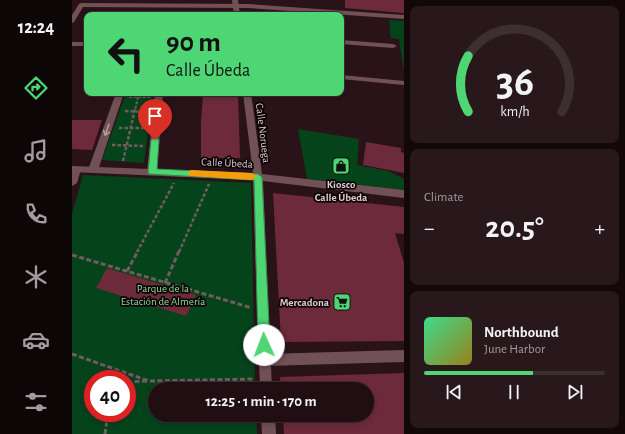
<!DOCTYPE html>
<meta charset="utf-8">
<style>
body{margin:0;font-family:"Alegreya Sans",sans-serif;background:#28171b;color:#f1f3f6;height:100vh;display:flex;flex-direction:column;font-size:15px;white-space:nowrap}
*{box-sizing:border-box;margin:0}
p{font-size:13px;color:#a29c9f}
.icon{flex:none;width:22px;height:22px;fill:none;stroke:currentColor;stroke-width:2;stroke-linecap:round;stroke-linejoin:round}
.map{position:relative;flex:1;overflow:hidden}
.details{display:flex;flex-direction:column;gap:6px;padding:6px;background:#12080a;width:221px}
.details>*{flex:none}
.hud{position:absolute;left:12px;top:12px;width:260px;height:84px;border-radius:8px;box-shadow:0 2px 6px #0003,0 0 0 1px #3d2e32;background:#4ed675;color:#111;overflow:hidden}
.speed{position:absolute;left:12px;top:370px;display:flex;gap:8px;font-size:20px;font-weight:700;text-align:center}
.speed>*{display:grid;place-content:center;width:52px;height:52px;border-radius:50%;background:#200e12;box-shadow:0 2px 6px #0003,0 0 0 1px #3d2e32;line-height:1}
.speed .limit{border:6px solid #d22;background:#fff;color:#111}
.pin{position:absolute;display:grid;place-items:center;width:34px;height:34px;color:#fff;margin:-41px -17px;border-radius:50% 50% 50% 0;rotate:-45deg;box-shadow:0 0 4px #0007}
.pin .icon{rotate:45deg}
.me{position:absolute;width:44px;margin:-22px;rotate:358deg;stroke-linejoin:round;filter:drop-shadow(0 0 3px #0008)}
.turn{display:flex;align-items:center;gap:14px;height:84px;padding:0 16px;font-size:18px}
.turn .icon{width:52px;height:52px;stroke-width:2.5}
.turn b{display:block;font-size:28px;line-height:34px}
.big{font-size:30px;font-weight:700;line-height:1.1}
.details .card{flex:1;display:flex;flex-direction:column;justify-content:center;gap:6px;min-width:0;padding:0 14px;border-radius:8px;background:#28171b}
.details .dial{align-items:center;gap:0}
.dial svg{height:104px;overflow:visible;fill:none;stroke:#3d2e32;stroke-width:7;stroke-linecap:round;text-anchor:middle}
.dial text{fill:#f1f3f6;stroke:none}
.song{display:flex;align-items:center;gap:12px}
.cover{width:48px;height:48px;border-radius:6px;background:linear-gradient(135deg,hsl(150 70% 55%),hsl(50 70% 35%))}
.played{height:4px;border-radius:2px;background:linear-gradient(90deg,#4ed675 60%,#3d2e32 60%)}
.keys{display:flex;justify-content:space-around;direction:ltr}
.heat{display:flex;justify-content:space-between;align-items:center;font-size:22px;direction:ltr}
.trip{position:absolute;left:76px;top:382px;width:226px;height:40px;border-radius:20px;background:#200e12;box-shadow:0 2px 6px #0003,0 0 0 1px #3d2e32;font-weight:700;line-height:40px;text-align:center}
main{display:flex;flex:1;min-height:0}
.tabs{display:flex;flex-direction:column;width:72px;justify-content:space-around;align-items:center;background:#0d0607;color:#a29c9f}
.tabs .icon{width:28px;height:28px}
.tabs .selected{color:#4ed675}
.tabs b{font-size:18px;color:#f1f3f6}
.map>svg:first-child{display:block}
</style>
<main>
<nav class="tabs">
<b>12:24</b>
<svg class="icon selected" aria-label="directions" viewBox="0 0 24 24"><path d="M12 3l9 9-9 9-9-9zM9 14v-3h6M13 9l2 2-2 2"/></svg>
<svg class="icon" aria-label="music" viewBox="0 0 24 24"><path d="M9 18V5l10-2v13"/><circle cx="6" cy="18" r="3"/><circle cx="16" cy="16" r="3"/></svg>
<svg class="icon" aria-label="phone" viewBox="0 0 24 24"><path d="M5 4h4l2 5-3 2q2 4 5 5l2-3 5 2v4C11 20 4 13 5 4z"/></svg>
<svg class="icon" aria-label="climate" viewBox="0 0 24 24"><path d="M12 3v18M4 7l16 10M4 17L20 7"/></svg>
<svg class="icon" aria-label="car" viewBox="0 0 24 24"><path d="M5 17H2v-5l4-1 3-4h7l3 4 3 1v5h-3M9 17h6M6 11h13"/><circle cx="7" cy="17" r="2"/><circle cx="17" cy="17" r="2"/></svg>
<svg class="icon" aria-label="filters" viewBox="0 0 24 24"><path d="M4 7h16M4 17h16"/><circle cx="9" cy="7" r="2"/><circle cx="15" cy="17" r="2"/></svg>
</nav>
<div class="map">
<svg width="332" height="434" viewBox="0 0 332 434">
<rect width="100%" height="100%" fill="#2a1318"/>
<!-- green -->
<path fill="#05431b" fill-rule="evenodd" d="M317 20 332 21V72L327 39 319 38Z
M54 93H81L72 163 30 160Z
M226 129 287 139 285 165 316 171 332 179V190L235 179Z
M11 175 179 183 183 389H83V415H184L185 434H0V214ZM21 379H55V413H21Z"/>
<!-- building -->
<path fill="#6d2a3b" d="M273 0H332V13L273 8Z
M131 93H166L168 158H129V122Z
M0 120H30L20 150 0 149Z
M294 142 329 148V152L332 153V173L291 165Z
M201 193 332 207V234L323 233 332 263V341L209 342Z
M35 268 124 295 114 316 24 288Z
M332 373V434H212L211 415H295V389H209L208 377Z"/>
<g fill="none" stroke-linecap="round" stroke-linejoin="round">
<!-- path-far2 -->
<path stroke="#715c60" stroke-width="2" stroke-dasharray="3 1.5" stroke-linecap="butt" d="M57 97H66L63 110
M66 97H78"/>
<!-- path-far1 -->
<path stroke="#715c60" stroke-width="2.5" stroke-dasharray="3.5 2" stroke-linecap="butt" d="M53 111 76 112
M47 128H74
M40 145 71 146
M51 161 63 109
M65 252 102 183
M107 252 137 184"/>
<!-- path -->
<path stroke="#715c60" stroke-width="3" stroke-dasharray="5 2.5" stroke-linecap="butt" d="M0 255 180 308
M55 271 66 251
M93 283 107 251
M0 354 77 381 181 379
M55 382 75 381
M33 434 36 413"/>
<!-- minor -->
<path fill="#715156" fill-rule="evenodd" d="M9 3 176 4 332 15V19L176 8 11 7 2 22 0 23V15L7 4Z
M269 40 321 44 325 46 321 48 269 44Z
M0 42H15V46H0Z
M269 75 332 81V85L269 79Z
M44 93H52L26 170 21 173 18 172 16 170Z
M83 93H91L85 172 80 175 75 172Z
M4 166 9 169 5 183 0 186V168Z
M332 350V362L193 366 189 364 187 360 189 356 193 354Z"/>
<!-- tertiary -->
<path fill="#715156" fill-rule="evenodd" d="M160 0H166L168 15H162Z
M171 93H179L190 174 332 190V198L191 181 200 389H188L181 180 0 172V166L181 173Z
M189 415H203L204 434H190Z"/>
</g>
<!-- one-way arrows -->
<defs><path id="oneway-shaft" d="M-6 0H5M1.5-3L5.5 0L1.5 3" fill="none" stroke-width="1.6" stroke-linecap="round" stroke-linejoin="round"/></defs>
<use stroke="#b29b9f" href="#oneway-shaft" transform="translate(35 130) rotate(109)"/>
<!-- route -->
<path fill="#4ed675" stroke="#338b4c" d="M83 137 87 140 85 169 186 174 190 177 198 345 196 349 192 350 188 349 186 345 182 180 77 174 76 172 79 140Z"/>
<!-- slow -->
<path fill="#f59e0b" d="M119 170 180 173 185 176 180 180 119 176 115 173Z"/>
<!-- icons -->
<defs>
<g id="shop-square" transform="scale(0.9)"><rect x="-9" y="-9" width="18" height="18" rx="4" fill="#4ed675" stroke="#0c0405"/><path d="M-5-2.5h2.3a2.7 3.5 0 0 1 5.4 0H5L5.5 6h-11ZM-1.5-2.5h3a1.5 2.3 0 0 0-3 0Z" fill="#111"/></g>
<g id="supermarket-square" transform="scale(0.9)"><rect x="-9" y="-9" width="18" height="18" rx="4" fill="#4ed675" stroke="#0c0405"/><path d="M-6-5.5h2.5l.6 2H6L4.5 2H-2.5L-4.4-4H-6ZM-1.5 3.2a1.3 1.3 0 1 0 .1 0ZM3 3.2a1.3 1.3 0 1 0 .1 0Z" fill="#111"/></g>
</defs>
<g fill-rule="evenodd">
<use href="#shop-square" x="269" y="166"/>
<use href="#supermarket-square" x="270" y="302"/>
</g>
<g text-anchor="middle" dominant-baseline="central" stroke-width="3.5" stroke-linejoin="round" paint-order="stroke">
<!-- street labels -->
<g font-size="11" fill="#decccf" stroke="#0c0405">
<text transform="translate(191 133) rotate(83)">Calle Noruega</text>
<text transform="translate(155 163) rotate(3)">Calle Úbeda</text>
</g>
<!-- poi labels -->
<g font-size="11" font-weight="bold" fill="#decccf" stroke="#0c0405">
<text x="269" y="184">Kiosco<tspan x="269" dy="13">Calle Úbeda</tspan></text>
<text x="257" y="302" text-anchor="end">Mercadona</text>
</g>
<!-- park labels -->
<g font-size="11" fill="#8adf9c" stroke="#0c0405">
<text x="91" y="288">Parque de la<tspan x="91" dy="13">Estación de Almería</tspan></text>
</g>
</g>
</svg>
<div class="speed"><div class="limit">40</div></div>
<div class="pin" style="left:83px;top:140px;background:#d93025"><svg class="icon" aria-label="arrive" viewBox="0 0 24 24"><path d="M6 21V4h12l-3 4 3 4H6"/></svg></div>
<svg class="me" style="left:192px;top:345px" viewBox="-20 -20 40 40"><circle r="19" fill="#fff"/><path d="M0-13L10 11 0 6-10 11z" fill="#4ed675"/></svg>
<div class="trip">12:25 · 1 min · 170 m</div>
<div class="hud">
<div class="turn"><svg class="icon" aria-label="left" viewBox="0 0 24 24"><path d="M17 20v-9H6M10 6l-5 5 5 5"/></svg><div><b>90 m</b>Calle Úbeda</div></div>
</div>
</div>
<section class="details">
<div class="card dial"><svg viewBox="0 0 100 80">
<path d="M14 69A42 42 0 1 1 86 69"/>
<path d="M14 69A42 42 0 0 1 14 26" stroke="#4ed675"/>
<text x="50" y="56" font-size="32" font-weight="700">36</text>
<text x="50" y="72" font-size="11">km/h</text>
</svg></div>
<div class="card"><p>Climate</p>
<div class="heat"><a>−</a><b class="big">20.5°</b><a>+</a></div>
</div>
<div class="card">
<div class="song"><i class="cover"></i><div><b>Northbound</b><p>June Harbor</p></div></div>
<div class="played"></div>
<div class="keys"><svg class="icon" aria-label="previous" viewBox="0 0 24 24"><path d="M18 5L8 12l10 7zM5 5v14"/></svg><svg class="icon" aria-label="pause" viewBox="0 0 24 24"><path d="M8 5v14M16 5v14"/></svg><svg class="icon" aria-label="next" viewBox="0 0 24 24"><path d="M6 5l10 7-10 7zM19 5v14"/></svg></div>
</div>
</section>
</main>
